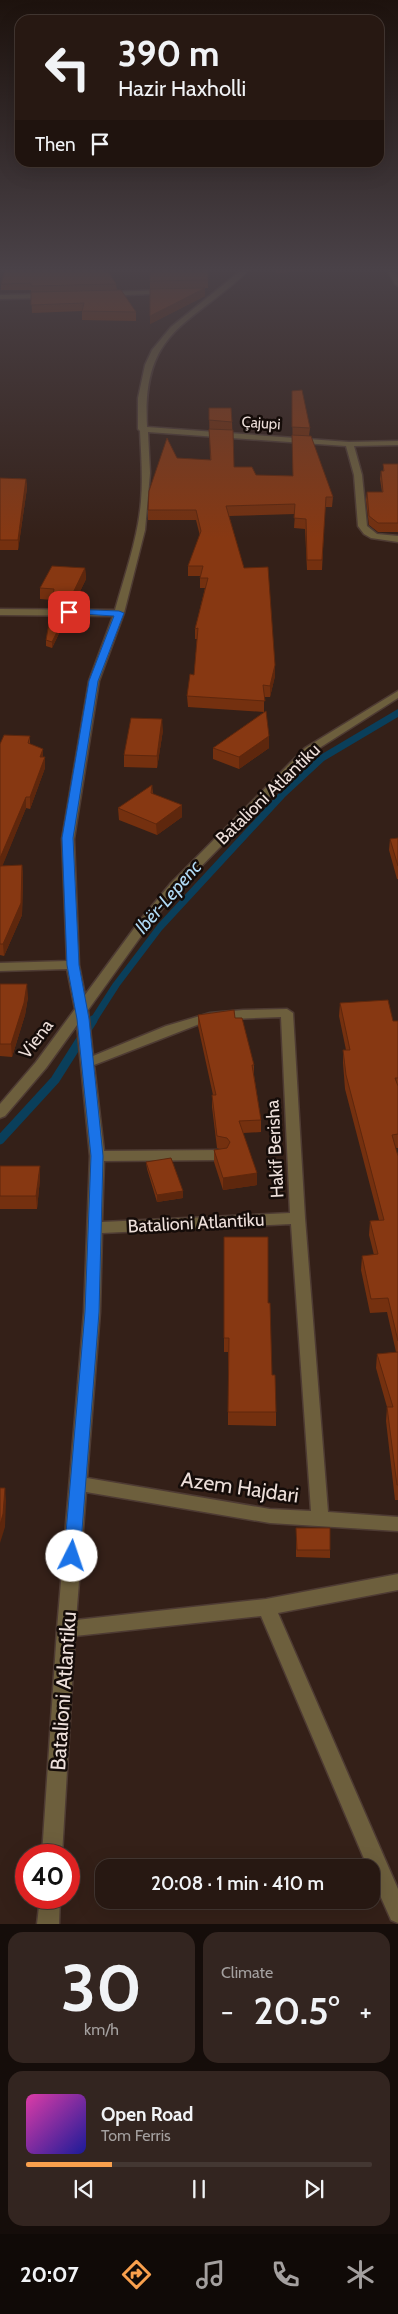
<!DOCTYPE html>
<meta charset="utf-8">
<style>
body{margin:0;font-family:Cabin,sans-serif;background:#332520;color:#f1f3f6;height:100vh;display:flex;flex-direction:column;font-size:19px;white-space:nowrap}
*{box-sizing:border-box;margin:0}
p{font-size:16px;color:#a4a09f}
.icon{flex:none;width:28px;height:28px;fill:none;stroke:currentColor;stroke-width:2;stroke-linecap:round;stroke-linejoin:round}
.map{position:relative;height:1924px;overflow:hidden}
.drawer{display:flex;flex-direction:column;gap:8px;padding:8px;background:#150d0a;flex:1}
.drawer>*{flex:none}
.guide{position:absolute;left:15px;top:15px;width:369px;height:152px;border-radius:15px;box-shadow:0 5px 20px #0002,0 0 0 1px #433732;background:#271812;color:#f1f3f6;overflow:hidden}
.speed{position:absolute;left:15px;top:1844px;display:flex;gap:10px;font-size:25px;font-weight:700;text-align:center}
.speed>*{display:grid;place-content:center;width:65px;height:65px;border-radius:50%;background:#271812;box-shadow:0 5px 20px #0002,0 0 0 1px #433732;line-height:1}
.speed .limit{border:8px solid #d22;background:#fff;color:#111}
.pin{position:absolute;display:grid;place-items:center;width:42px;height:42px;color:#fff;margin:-21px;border-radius:10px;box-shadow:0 2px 8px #0006}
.me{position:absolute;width:55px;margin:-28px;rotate:4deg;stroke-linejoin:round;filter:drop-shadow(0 0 4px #0008)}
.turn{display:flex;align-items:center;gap:18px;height:105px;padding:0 20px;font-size:22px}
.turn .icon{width:65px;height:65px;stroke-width:2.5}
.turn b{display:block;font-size:35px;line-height:42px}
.then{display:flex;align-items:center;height:48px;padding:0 20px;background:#0003;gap:10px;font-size:19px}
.big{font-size:38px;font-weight:600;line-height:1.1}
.drawer .card{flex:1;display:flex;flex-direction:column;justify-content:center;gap:8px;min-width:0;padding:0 18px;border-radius:15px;background:#332520}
.drawer .dial{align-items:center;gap:0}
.dial b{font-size:65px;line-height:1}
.song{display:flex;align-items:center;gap:15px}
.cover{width:60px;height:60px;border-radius:8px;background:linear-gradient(135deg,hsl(320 70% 55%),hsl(240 70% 35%))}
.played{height:5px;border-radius:2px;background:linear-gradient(90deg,#f9a04d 25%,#433732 25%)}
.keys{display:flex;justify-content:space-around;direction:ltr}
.heat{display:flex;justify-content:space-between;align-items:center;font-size:28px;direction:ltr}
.drawer .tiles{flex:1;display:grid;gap:8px;grid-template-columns:1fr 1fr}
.card:last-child{grid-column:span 2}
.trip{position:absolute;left:95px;top:1859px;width:285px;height:50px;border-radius:15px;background:#271812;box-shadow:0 5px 20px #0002,0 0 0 1px #433732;font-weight:600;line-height:50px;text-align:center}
.menu{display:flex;height:80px;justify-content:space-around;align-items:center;background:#100a07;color:#a4a09f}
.menu .icon{width:35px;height:35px}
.menu .selected{color:#f9a04d}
.menu b{font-size:22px;color:#f1f3f6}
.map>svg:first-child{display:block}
</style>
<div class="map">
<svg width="398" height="1924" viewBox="0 0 398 1924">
<rect width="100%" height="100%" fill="#342018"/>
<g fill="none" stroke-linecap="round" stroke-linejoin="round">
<!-- stream-far1 -->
<path stroke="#0a3f5b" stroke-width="7" d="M93 1021 116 985 160 927 282 795 322 758 398 713"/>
<!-- stream -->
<path stroke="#0a3f5b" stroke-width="9" d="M0 1140 55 1080 93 1020"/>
<!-- minor casing -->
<g stroke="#4e3b33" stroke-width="3">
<path id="minor" d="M243 269H250C190 327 142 328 147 427L349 442 398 441V445L354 446 362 475 367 526 377 534 398 536V542L371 538 364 534 358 526 354 475 346 446 148 432 150 473 145 530 124 613 99 681 74 839 79 965 85 995 141 919 171 883 305 748 398 691V698L313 752 179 889 149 925 88 1010 93 1056 166 1026 210 1013 243 1010 287 1009 293 1013 305 1218 328 1512 398 1517V1531L270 1523 86 1492 76 1620 266 1599 398 1574V1590L278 1613 398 1889V1923L391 1920 371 1875V1868H368L261 1616 75 1636 62 1855H42L57 1629 84 1312 90 1156 77 1025 46 1068 5 1116 0 1118V1104L36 1062 75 1009 67 969 0 971V963L67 961 62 839 89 681 113 616 0 615V609L115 610C125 574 138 538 141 501 143 477 141 454 140 431L138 429V398L145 365 152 350 171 327ZM281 1017 290 1213 102 1222 104 1161 221 1160 226 1158 228 1155 226 1152 221 1150 104 1151 94 1065 202 1023 232 1019ZM291 1224 311 1511 270 1509 87 1478 100 1312 102 1233Z
M387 269H393L398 278V286L395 284Z
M167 290 170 292 169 293 107 296 104 294 107 292Z
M0 295 47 294 50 296 47 298 0 299Z
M40 1898H60L59 1924H37Z"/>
</g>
<!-- minor -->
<use href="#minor" fill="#6d5f3d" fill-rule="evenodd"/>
</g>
<!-- wall -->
<path fill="#74300f" d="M5 269 116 284 117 290 136 312V321L82 320V311L32 313 31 290H1V284Z
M150 269H208V288H205V296L150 324Z
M274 269H305V271L276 273Z
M292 391 310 428 309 436 333 497 332 507H325L322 570H307L305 529 294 528 295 514 229 516 244 568 275 665V676L270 697H264V712L269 748 239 769 213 759V748L264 712 188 707 187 696 194 675 197 639H195V629L205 588H200V576H188V566L200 536 196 520H148V510L177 458 210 460 209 408 232 422 234 467 256 475 293 476Z
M383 464H398V532H378L369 525 366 500 367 492H382L380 479 381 471H383Z
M0 478 26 479 27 488 18 550H0Z
M85 568 86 579 72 608H53V600L40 599V588Z
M67 612V617L52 648 46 646V640Z
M163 730 157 768 124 767V755Z
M30 736V744L43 749V757H45V768L30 809 26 808 2 866 22 865 23 877 22 915 4 956 0 955V744Z
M152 785 153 794 182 805V817L157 835 119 820 118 808Z
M398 838V879H397L389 850 390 839Z
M0 984 28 997 25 1015 12 1057 0 1056Z
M340 1003 393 1021H398V1148H396L398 1156V1500H395L386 1421 387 1407 376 1368 377 1354 396 1352 387 1312 370 1313 361 1270 362 1256 374 1255 369 1235 370 1221 379 1220 345 1089 343 1063V1050H346L339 1016Z
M198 1015 235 1018 254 1065V1075L261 1120V1132L243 1133 257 1185 223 1190 214 1162V1150L220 1149 217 1148 212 1107V1095H213L198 1026Z
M146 1162 183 1198 157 1202 147 1169Z
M0 1166 40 1179 37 1209H0Z
M224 1237 268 1303 272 1375 276 1412V1426L228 1425V1352H224Z
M296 1528 330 1550V1558L296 1557Z"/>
<!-- shaded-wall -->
<path fill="#5e270d" d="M205 288V296L150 324V316Z
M26 479 27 488 18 550V540Z
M85 568 86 579 72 608 71 597Z
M67 612V617L52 648V642Z
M275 665V676L270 697V686Z
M162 719 163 730 157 768V756Z
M269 736V748L239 769V757Z
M43 749V760L40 757Z
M45 757V768L30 809V797Z
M26 797V808L0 872V858Z
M182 805V817L157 835 156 824Z
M22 865 23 877 22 915 4 956 3 944Z
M27 984 28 997 25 1015 12 1057 11 1044Z
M40 1166V1179L37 1209 36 1196Z
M257 1173V1185L223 1190V1178Z
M183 1191V1198L157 1202V1195Z
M5 1488 6 1501 5 1527 0 1543V1525Z"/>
<!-- building -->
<path fill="#873812" stroke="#5e270d" d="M5 269H107L116 284 31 286V283L1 284Z
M150 269H208V280L150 281Z
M205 288 172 305 150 316V289Z
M121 290 136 312 82 311 84 303 31 305V292Z
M302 390 310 428 292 427V391Z
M209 408H231L232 422 209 420Z
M209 429 233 430 234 467H252L256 475 293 476 292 435 311 436 333 497H326L322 560H307L306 519 294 518 295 504 226 506 244 568 268 567 275 665 270 686 263 685 265 701 187 696 190 674 194 675 198 628 195 629 208 578H200L203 566H188L201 531 196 510H148L149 491 167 438 177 458 211 460Z
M383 464H398V523H378L369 516 367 492H383L381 471H384Z
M0 478 26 479 18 540H0Z
M52 566 85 568 71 597H53L54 589 40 588Z
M51 612H67L52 642 46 640Z
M266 711 269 736 239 757 213 748Z
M131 718 162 719 157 756 124 755Z
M4 735 30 736 28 743 43 749 40 757H45L30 797H26L0 858V744Z
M152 785 151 793 182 805 156 824 118 808Z
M398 838V866L390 839Z
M22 865 21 903 3 944H0V866Z
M0 984H27L24 1003 11 1044H0Z
M388 1000 393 1021H398V1078H395L398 1086V1134L392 1135 398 1156V1341L388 1298 371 1299 362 1256 378 1254 370 1221 384 1220 346 1075 343 1050H350L340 1003Z
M234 1010 235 1018H242L254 1065H252L261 1120 239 1121 257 1173 223 1178 214 1150 227 1148 230 1142 227 1138 217 1136 212 1095H216L198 1015Z
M171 1158 183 1191 157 1195 146 1162Z
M0 1166H40L36 1196H0Z
M224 1237H268V1303H270L272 1375H275L276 1412H228L229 1338H224Z
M398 1352V1485H397L387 1407H393L377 1354Z
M0 1488H5L3 1514 0 1525Z
M296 1528H330V1550H297Z"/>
<!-- sky -->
<linearGradient id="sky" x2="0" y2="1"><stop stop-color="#1d120d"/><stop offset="0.5" stop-color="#4a4248"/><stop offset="1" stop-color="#4a4248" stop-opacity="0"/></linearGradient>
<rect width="398" height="539" fill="url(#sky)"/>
<!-- route -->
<path fill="#1a73e8" stroke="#114b97" d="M69 609 119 611 124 613 98 681 73 838 79 965 89 1019 103 1156 99 1312 80 1556 78 1561 72 1563 66 1561 64 1556 85 1312 91 1156 77 1019 67 965 62 838 89 681 114 616 66 613V610Z"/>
<g text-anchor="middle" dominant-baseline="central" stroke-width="5" stroke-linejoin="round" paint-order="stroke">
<!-- far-street labels -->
<g font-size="15" fill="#eddfda" stroke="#150c09">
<text transform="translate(261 423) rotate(4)">Çajupi</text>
</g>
<!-- street labels -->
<g font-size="18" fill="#eddfda" stroke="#150c09">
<text transform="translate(268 794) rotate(-44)">Batalioni Atlantiku</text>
<text transform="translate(36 1039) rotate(-53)">Viena</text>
<text transform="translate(275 1149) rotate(-93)">Hakif Berisha</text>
<text transform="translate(196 1223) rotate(-3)">Batalioni Atlantiku</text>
</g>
<!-- water labels -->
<g font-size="19" font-style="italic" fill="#b0daf6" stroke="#150c09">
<text transform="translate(168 897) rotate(-49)">Ibër-Lepenc</text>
</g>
<!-- near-street labels -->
<g font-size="21" fill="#eddfda" stroke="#150c09">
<text transform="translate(240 1487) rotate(8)">Azem Hajdari</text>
<text transform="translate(63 1691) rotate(-86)">Batalioni Atlantiku</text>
</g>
</g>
</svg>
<div class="speed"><div class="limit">40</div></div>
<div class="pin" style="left:69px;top:612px;background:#d93025"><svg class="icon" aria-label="arrive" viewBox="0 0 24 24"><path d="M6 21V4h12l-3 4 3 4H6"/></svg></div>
<svg class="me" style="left:72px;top:1556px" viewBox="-20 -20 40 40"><circle r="19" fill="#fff"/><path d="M0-13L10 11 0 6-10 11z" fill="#1a73e8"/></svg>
<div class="trip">20:08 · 1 min · 410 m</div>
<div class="guide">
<div class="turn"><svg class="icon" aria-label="left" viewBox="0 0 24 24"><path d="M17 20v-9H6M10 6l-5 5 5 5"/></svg><div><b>390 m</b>Hazir Haxholli</div></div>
<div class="then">Then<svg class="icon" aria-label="arrive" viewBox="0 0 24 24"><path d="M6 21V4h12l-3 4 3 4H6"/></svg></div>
</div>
</div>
<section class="drawer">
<div class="tiles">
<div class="card dial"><b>30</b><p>km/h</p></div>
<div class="card"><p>Climate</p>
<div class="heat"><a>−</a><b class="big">20.5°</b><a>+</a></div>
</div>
<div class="card">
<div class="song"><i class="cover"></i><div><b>Open Road</b><p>Tom Ferris</p></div></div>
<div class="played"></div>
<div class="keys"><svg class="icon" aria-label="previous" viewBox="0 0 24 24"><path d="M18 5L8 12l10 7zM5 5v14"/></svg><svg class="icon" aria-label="pause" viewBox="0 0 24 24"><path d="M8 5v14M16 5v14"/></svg><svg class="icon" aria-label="next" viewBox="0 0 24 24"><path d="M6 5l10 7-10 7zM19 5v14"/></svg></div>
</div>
</div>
</section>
<nav class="menu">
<b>20:07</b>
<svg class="icon selected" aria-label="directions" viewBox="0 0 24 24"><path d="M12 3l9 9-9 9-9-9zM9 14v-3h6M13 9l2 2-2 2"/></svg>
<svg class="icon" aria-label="music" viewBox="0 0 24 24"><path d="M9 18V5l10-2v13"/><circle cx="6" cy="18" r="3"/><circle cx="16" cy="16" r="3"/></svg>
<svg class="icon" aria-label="phone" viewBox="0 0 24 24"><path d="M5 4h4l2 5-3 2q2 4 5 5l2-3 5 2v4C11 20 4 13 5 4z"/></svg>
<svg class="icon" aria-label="climate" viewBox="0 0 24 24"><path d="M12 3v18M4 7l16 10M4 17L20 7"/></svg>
</nav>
